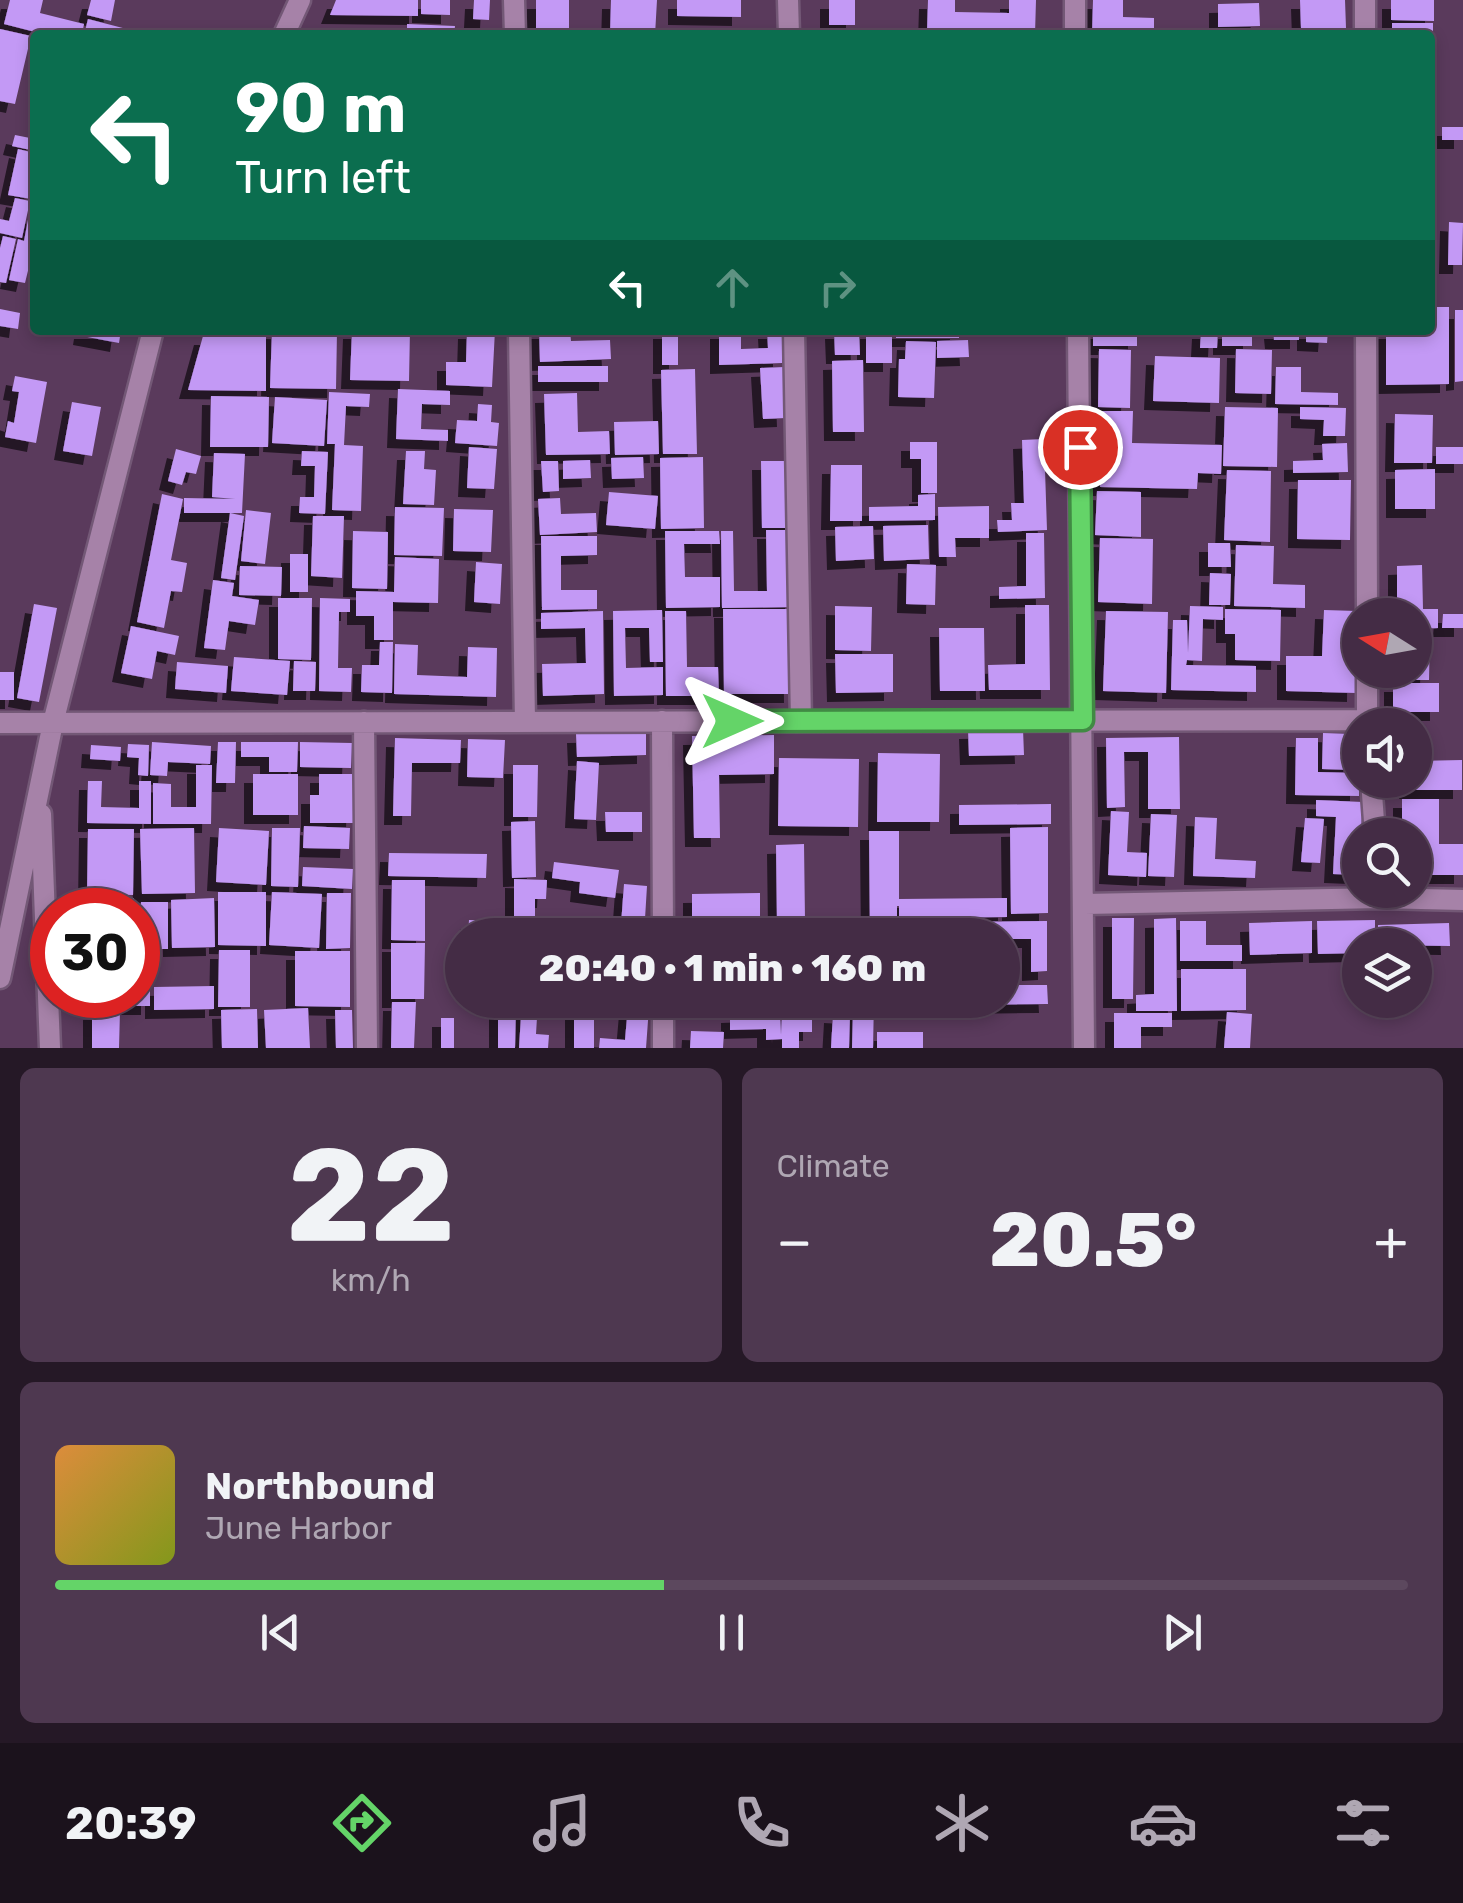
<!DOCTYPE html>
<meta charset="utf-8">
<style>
body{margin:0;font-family:Rubik,sans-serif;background:#4e3850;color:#f1f3f6;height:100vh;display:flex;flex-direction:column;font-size:38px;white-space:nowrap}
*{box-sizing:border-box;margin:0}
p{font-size:32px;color:#afa7b3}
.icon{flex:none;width:55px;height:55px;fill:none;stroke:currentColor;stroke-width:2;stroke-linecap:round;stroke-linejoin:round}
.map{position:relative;height:1048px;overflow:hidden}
.side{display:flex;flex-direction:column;gap:20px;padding:20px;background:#251826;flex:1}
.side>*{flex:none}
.guide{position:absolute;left:30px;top:30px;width:1405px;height:305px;border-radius:10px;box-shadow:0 5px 15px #0003,0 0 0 2px #5c485e;background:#0b6e4f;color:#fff;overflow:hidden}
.needle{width:65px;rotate:281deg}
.controls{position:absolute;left:1342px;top:598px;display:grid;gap:20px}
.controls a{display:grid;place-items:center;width:90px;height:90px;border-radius:50%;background:#442c45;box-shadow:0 5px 15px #0003,0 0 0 2px #5c485e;font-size:50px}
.speed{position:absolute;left:30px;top:888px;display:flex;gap:20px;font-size:50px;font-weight:700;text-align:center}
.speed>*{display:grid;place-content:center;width:130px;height:130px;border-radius:50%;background:#442c45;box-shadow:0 5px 15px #0003,0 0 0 2px #5c485e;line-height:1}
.speed .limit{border:15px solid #d22;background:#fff;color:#111}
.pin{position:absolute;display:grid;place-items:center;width:85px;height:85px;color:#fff;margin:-42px;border:5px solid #fff;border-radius:50%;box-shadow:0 2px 10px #0007}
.me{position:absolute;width:110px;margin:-55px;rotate:90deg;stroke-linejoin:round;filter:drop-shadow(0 0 8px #0008)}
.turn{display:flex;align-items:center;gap:35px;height:210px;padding:0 40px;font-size:45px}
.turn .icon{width:130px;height:130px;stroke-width:2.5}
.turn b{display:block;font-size:70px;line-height:85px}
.lanes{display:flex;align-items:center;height:95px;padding:0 40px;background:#0003;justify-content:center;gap:50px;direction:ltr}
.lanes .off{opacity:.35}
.big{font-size:75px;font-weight:800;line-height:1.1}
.side .tile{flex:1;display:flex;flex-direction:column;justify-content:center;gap:15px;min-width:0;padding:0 35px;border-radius:15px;background:#4e3850}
.side .dial{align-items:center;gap:0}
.dial b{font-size:130px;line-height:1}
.song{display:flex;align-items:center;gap:30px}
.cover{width:120px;height:120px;border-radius:15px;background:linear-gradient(135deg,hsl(30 70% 55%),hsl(70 70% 35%))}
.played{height:10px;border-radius:5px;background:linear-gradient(90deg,#64d468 45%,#5c485e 45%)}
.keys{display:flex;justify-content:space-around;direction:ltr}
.heat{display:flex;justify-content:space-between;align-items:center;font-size:55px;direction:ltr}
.side .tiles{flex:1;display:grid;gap:20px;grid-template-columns:1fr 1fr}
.tile:last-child{grid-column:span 2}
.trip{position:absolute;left:445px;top:918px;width:575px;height:100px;border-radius:50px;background:#442c45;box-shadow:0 5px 15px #0003,0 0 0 2px #5c485e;font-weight:800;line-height:100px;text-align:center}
.menu{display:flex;height:160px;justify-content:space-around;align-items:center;background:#1b121c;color:#afa7b3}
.menu .icon{width:70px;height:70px}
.menu .selected{color:#64d468}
.menu b{font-size:45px;color:#f1f3f6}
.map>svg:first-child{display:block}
</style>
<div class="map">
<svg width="1463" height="1048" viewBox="0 0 1463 1048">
<defs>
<filter id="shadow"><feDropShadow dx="-9" dy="9" stdDeviation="0" flood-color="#0009"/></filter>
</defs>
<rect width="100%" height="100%" fill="#5a3a5c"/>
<!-- building -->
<path fill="#c399f5" filter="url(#shadow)" d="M10 0H43L40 13 84 24 82 35H47L4 24Z
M91 0H115L111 21 87 15Z
M336 0H418V16L330 15Z
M421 0H450V15L421 14Z
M474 0H490L489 20 473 19Z
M536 0H569V35H536Z
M611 0H657L655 35H610Z
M677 0H741V17L677 16Z
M829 0H855V25H829Z
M928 0H955V12L1009 13V0H1036L1035 34 927 32Z
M1093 0H1123V17L1154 18V35H1092Z
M1300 0H1345L1346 28H1301Z
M1391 0H1434V21L1391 20Z
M1259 3 1260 26 1218 27V4Z
M88 19 146 34V35H84Z
M1392 23H1433V35H1392Z
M407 24 455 26 454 35H407Z
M0 29 31 36 15 104 0 101Z
M1442 127H1463V140H1442Z
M15 135 35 139V151L12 146Z
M18 149 35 153V182L31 199 8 195Z
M33 193H35V242L25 283 9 280 18 239 24 241Z
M15 198 30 201 22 238 0 233V219L9 221Z
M1449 222 1463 223 1462 265H1448Z
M3 236 16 239 6 283 0 282V248Z
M1430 307H1449V384L1386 385V330H1430Z
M0 309 20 313 18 329 0 326Z
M1455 310H1463V381L1455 382Z
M83 330H121L119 343 82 336Z
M272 330 337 331 336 389 270 388Z
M352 330H410L409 381 350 380Z
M467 330H495L492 387 446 385V362H466Z
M539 330H570L571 341 610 340 611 359 540 362Z
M662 330H678V365H662Z
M719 330H741V349L768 348 767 330H782V363L719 365Z
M834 330H859L860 355H835Z
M866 330H892V363H866Z
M896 330H959V338H896Z
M1093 330H1137V346H1093Z
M1201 330H1218L1217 348H1200Z
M1222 330H1252V346H1222Z
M1273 330H1299V340H1274Z
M1306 330H1328L1327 343 1306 342Z
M203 336H266V391L188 390Z
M968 340 969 357 937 358V341Z
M906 341 936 342 934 398 898 397 899 359H905Z
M1099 349 1131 350 1130 408 1098 407Z
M1236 349 1272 350 1271 394 1235 393Z
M1155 356 1220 358 1219 403 1153 401Z
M863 360 864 432H833L832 361Z
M538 366H608V382H538Z
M784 367 786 418 763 419 760 368Z
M1276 367H1301V392L1338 393V405L1275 404Z
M695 369 697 454H663L661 370Z
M15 376 47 382 36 443 5 437 8 421 14 423 19 392 12 391Z
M398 389 450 391V405L422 404 421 429 448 430V441L396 439Z
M329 392 370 394 369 407 346 406 344 445 363 446 361 511 332 510 335 444H327Z
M577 393 578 432 609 431 610 454 546 455 544 394Z
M211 396 269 397 268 447H210Z
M275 397 327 400 324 446 272 443Z
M72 402 101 407 92 456 63 451Z
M478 404 492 405 491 422 499 423 497 446 455 443 457 420 477 421Z
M1225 407 1278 408 1277 467 1223 466Z
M1300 407 1346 408 1345 436H1323L1324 420 1300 419Z
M1102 411H1133L1132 443 1222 445 1221 474 1198 473 1197 489 1100 487Z
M1395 414 1433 415 1432 463H1394Z
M658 421 659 454 615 455 614 422Z
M1044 439 1047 530 998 532 997 520H1012L1011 503H1024L1022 440Z
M910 442H937V493H921V459H910Z
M1347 443 1348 472 1293 473V461L1323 460 1322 444Z
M469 447 497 449 494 489 467 488Z
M1436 447H1463V464H1436Z
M176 449 201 456 196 474 186 472 182 485 168 481Z
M302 451 328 452 325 514 299 513 300 497H314L315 466H301Z
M406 451H425L424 469 436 470 434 505 403 504Z
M214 453 245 454 242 513H184V498L235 499 212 497Z
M643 457 644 478 612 479 611 458Z
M703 457 704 528 661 529 660 458Z
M590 460 591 478 563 479V461Z
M541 461H558L559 491 543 492Z
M761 461H794V528H762Z
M831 465H862V521H830Z
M1435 469V509H1395V470Z
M1227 470 1271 471 1270 542 1224 540Z
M1298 480H1351L1350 540 1297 539Z
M1097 491 1141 492V537L1095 535Z
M609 492 658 496 655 529 606 525Z
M162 494 183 499 171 560 187 563 182 592 171 591 164 628 137 622Z
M935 494V520L869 521V507L918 506V495Z
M560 498 561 514 596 513 597 532 540 535 538 499Z
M989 506V538H955L956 557H939L938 507Z
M395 507 444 508 442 556 394 555Z
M454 509 493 510 491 552 453 551Z
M246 510 271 513 265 564 241 561Z
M230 513 244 516 235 580 221 578Z
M313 516H344L342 578 311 576Z
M928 525 929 559 884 561 883 526Z
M873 526 874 559 836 561 835 527Z
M766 530H794V607L722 608 721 531H733L734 591H767Z
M353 531 388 532 387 589 352 588Z
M665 531H719L720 544H684L685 577H720V607L666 608Z
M1026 533H1044L1045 598 999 599V587L1026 586Z
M541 536H597V555L561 556V590H597V609L542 610Z
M1100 538 1153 539 1152 604 1098 602Z
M1208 543H1230L1231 567H1208Z
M1236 545 1274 546 1273 584 1305 585V608L1234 606Z
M290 554H308V592H290Z
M395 557 439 559 438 603 393 602V640H374V616H356V591L394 592Z
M476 562 502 564 500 604 474 602Z
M907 564 936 565 935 605 906 604Z
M1422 565 1423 609H1438V628L1415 629V615H1397V566Z
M240 566 282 567 281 596 239 595Z
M1210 573 1231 574 1230 605H1209Z
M213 580 234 583 232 596 259 600 255 625 229 621 225 650 204 648Z
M278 598H312L311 660 278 659Z
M320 598 350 599V612H339L338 668H352L351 692 319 691Z
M34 604 57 608 39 702 17 698Z
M1025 605H1049L1050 690H989L988 665 1025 664Z
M835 606 872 607 871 651 835 650Z
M1190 606 1223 607V620L1203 619 1202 661 1187 660 1186 665 1256 666V692L1171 690 1173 620H1187L1188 653Z
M723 609H792L793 694H724Z
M1225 609 1281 610 1280 661 1235 660V634H1225Z
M662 610 663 662H650L649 628H625L626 668 663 667V695L614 696 613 611Z
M1324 610 1357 611 1356 693 1286 691V656H1322Z
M603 611 604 694 543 696 542 664 586 663 585 628 541 629V613Z
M665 611H686L687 667H718L719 696H666Z
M1106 611 1168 612 1166 693 1103 691Z
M1443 614H1463V628H1442Z
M131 626 179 636 175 655 157 651 152 679 121 673Z
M939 628H984L985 691H940Z
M1415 632H1430L1429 680H1395V670H1415Z
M380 642H393L392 693 361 692 362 665H379Z
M395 644 418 645 417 675 467 677 468 647 497 648 496 697 394 694Z
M835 654H893V692L836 693Z
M234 657 290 661 287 695 231 691Z
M294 661 316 662 315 691H293Z
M177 662 228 666 226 693 175 689Z
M0 672H14V700H0Z
M1393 683H1439V712H1393Z
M1023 729 1024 755 969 756 968 730Z
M646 733V755L577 757 576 734Z
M1323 733 1353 734 1352 770 1322 769Z
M774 735V774L719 775 720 838H694L692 736Z
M1179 737 1180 809H1148V752H1124L1125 807 1107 808 1106 738Z
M395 738 461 740 460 763H412L411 816H393Z
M1296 738H1318V772L1359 773V796L1295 795Z
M468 739 505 740 503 778 467 777Z
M152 742 211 746 210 764 168 762 167 776 150 775Z
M218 742H236L235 783H216Z
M241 742H298L297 772H269V757H241Z
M300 742 352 743 351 768 300 767Z
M128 744 149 745 148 776 138 775 139 758 127 757Z
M91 745 121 747 120 761 90 759Z
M878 753 940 754 939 822H877Z
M779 758 859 759 858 827 778 826Z
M1462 760V790H1408V780H1415V761Z
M577 761 599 763 596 820 574 819Z
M196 765H212L211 824H153V783L171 784V807H196Z
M513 765H538L537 817H513Z
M253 774H298V815H253Z
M319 774H356L355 823H310V795H319Z
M88 781H102L101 807 139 808V781H151V824L87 823Z
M1402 799H1439V844H1463V875H1415V835H1402Z
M1316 800 1363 802 1358 875 1333 874 1336 817 1316 816Z
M1051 804V824L959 825V805Z
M1111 811 1129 812 1127 852 1147 853 1146 877 1108 875Z
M605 812H642V832H606Z
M1151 814 1177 815 1174 877 1148 876Z
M1195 817 1217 818 1215 859 1256 861 1255 878 1193 876Z
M1305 818 1324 819 1320 863 1301 862Z
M535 821 536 877 512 878 511 822Z
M304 826 350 828 349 849 303 848Z
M1048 827V913L1011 914 1010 828Z
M194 828 195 893 142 894 140 829Z
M219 828 269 831 266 885 216 882Z
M272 828H300L298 887 271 886Z
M88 829H134L133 895 87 894Z
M869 831H899V899L1007 898V917L899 918V906H897V935H870Z
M804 844 805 920 777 921 776 845Z
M389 853 487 854 486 878 388 876Z
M554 862 619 870 615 898 579 893 580 882 552 878Z
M303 867 353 869 352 889 302 886Z
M514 879 547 880 546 899H535V935H514Z
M392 880H425V941L391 940Z
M624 884 647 886 644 935H608V924L621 925Z
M218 892H266V946L218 945Z
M272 892 322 894 319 948 269 945Z
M327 893H351L350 948 326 949Z
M760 893V925H692V894Z
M90 897 134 898V910H90Z
M214 898 215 947 172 948 171 900Z
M141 902H168V949H140Z
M1112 918H1134L1133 999H1112Z
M1176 918 1177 1011H1136V995L1154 994V919Z
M469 920 512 922V935H468Z
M1375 920V945H1360V953L1318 954 1317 921Z
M1047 921V971L1031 972V939H1002V935H957V922Z
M1180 921H1206V945H1242V961H1180Z
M1312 921V953L1250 955 1249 923Z
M1449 923 1450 946 1378 945V925Z
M691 930H729V935H691Z
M391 943H425L424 999H391Z
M219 950H250V1007H218Z
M295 951H350V1007L295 1006Z
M138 953H150V1006H90V995H138Z
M1181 969H1246V1010L1181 1011Z
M1002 985H1047L1048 1004 957 1005V1000H1002Z
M214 986V1009L154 1010V987Z
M522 1000 538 1001 536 1034 549 1035 548 1048H519Z
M805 1000H874L873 1048H852L853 1010H805Z
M912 1000H952L953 1007H912Z
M574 1001H594V1048H574Z
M392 1002H416L414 1048H391Z
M498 1005H516L515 1048H498Z
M628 1006 649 1007 646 1048H599L600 1038 625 1040Z
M308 1008 310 1048H266L264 1010Z
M257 1009 258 1048H222L221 1010Z
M335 1010H352L353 1048H336Z
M92 1011H120L119 1048H92Z
M780 1012 781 1035 782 1012H812V1032H799V1048H782V1039L766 1040V1029L730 1030V1014Z
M1227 1012 1252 1014 1250 1048H1224Z
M1114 1013H1172V1027H1141V1048H1114Z
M833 1014 850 1015 849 1048H831Z
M441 1018H454V1048H441Z
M691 1031 724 1032 723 1048H690Z
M877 1032H923V1048H877Z"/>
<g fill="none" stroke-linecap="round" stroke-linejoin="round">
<!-- minor casing -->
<g stroke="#735876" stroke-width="25">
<path id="minor" d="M514 0 515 35
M788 0 789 35
M1075 0V35
M1365 0V35
M284 35 300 0
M519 330 525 722
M794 330 801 721
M1078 330 1084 1048
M1366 330 1367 615
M1367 670V725
M662 721 663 935
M364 722 367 1048
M0 723 1367 720
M1371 780 1375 835
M41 814 50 1048
M1085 904 1380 898 1463 900
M0 978 53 723 153 330
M663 1000V1048"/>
</g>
<!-- minor -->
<use href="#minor" stroke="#a682a8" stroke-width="20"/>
</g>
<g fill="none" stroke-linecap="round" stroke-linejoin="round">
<!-- route casing -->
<g stroke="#418a44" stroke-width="25">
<path id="route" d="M732 721 1083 720 1080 447"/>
</g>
<!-- route -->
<use href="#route" stroke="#64d468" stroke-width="18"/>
</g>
</svg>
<div class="controls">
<a><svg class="needle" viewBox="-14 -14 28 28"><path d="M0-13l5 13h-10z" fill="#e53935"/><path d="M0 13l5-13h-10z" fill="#afa7b3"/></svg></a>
<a><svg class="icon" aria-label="sound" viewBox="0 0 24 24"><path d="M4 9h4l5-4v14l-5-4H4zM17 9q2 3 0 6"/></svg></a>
<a><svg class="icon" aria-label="search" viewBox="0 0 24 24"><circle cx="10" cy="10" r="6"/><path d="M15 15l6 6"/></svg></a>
<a><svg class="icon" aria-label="layers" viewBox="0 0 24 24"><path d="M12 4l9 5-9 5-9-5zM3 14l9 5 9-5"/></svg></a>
</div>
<div class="speed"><div class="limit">30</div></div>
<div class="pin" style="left:1080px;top:447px;background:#d93025"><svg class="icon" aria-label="arrive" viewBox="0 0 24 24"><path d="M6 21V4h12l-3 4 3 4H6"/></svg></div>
<svg class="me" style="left:732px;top:721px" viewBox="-20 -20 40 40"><path d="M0-17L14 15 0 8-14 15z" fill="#64d468" stroke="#fff" stroke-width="4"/></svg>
<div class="trip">20:40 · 1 min · 160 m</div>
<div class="guide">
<div class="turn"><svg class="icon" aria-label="left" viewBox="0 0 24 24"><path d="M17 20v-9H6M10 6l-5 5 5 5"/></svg><div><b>90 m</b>Turn left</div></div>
<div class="lanes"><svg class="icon" aria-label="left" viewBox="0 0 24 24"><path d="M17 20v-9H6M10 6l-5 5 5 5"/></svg><svg class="icon off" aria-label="ahead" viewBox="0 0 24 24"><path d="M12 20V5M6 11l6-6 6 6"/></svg><svg class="icon off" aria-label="right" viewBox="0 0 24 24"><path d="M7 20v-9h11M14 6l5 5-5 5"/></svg></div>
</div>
</div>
<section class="side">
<div class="tiles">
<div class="tile dial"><b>22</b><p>km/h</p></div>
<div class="tile"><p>Climate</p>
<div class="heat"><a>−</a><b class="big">20.5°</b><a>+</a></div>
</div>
<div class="tile">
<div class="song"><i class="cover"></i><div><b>Northbound</b><p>June Harbor</p></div></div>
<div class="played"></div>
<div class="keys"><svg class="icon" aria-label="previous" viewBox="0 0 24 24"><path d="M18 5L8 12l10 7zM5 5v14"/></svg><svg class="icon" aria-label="pause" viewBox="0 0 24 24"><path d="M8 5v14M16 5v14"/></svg><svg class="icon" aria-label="next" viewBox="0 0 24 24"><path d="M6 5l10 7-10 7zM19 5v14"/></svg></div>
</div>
</div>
</section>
<nav class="menu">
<b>20:39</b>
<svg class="icon selected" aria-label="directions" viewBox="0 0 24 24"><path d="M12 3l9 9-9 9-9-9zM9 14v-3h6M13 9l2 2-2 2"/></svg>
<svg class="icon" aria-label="music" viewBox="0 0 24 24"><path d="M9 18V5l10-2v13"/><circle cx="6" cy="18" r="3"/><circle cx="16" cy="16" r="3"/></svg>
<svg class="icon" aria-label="phone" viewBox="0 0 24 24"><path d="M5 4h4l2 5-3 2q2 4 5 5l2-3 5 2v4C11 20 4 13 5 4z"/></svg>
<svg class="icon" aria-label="climate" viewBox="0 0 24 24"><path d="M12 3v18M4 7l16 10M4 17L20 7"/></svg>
<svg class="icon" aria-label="car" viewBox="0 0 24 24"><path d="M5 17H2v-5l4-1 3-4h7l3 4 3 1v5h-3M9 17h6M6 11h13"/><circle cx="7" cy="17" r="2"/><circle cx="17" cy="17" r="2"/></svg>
<svg class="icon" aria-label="filters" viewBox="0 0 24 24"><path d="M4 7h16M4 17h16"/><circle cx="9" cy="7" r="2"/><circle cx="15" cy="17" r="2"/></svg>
</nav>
